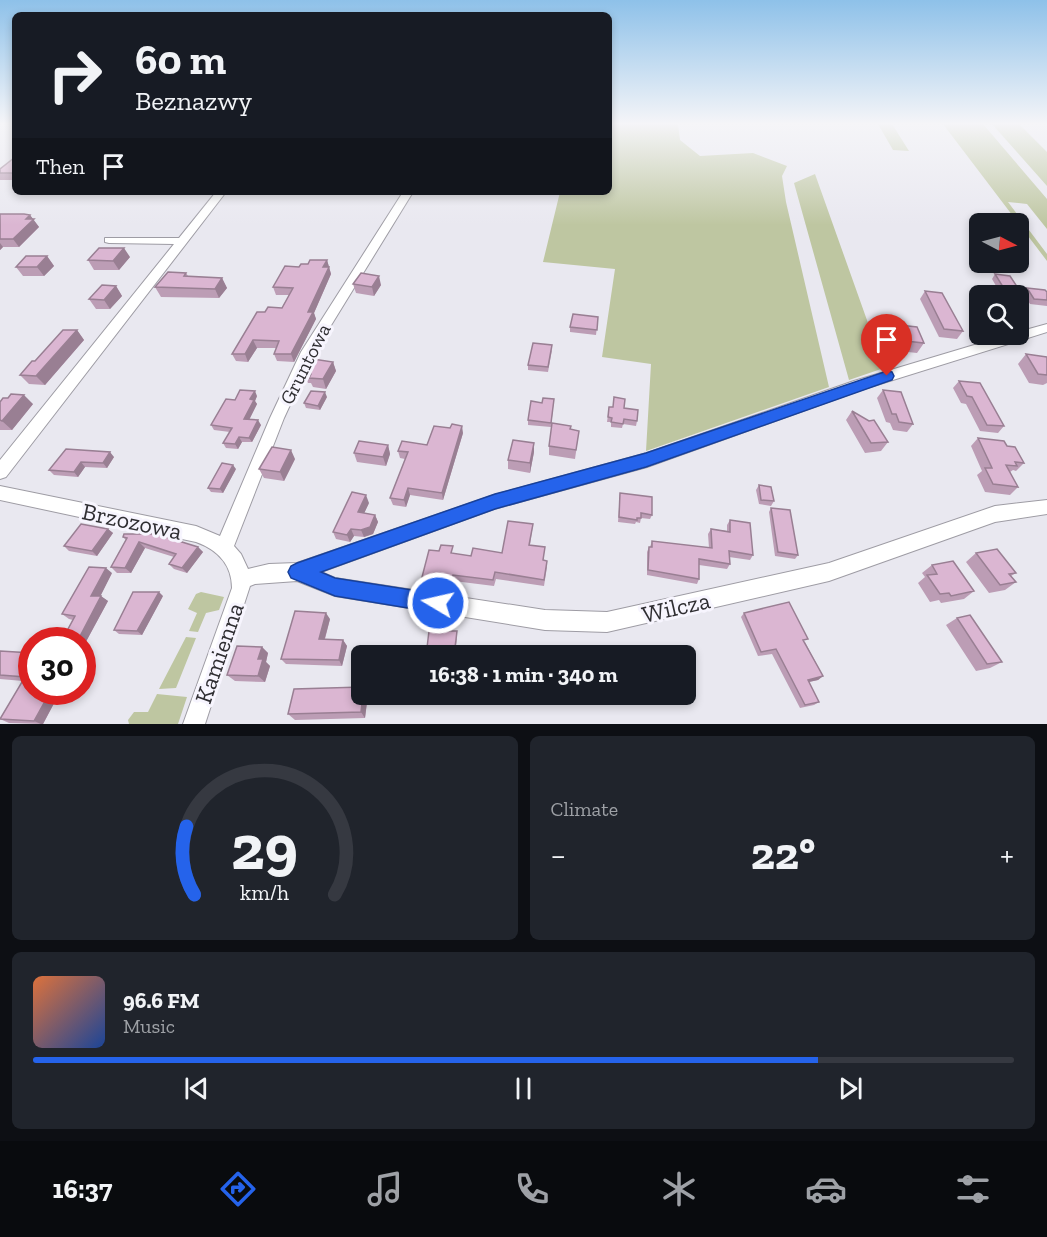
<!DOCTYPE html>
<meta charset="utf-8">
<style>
body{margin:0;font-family:"Zilla Slab",serif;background:#20242c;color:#f1f3f6;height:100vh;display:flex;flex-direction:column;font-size:22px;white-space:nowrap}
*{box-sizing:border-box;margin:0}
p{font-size:20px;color:#9ea1a6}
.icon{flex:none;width:33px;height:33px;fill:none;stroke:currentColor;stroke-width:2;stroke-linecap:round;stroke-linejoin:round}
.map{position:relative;height:724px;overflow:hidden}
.details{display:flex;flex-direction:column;gap:12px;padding:12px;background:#0d0f14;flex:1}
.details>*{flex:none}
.banner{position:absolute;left:12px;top:12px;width:600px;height:183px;border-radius:9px;box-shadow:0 3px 9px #0003;background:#171b24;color:#f1f3f6;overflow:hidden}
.needle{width:39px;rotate:96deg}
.fabs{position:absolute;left:969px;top:213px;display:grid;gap:12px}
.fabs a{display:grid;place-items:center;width:60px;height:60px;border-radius:9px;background:#171b24;box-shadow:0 3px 9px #0003;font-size:30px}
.speed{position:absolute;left:18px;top:627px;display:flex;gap:12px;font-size:30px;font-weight:700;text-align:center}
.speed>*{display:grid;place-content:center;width:78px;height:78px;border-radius:50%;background:#171b24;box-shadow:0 3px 9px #0003;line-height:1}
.speed .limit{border:9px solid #d22;background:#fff;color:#111}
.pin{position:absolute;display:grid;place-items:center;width:51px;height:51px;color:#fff;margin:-62px -26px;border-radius:50% 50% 50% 0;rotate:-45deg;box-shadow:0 0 6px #0007}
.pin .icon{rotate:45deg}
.me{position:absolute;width:66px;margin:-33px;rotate:279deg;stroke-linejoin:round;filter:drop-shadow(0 0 4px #0008)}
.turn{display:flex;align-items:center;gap:21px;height:126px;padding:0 24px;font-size:27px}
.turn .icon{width:78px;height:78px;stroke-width:2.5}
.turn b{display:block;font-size:42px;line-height:51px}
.then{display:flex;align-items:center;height:57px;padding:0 24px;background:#0003;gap:12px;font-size:22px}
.big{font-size:45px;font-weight:700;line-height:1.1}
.details .card{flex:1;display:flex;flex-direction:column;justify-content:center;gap:9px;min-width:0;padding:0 21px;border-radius:9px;background:#20242c}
.details .dial{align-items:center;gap:0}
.dial svg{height:156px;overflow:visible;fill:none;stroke:#363941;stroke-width:7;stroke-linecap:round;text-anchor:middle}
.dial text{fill:#f1f3f6;stroke:none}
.song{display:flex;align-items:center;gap:18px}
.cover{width:72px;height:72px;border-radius:9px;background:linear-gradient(135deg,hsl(20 70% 55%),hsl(220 70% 35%))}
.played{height:6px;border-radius:3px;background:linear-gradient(90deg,#2563eb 80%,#363941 80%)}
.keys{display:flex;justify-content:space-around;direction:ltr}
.heat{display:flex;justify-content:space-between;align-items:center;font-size:33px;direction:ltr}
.details .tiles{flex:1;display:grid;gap:12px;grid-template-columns:1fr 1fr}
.card:last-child{grid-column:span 2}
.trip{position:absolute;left:351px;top:645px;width:345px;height:60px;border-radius:9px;background:#171b24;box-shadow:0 3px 9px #0003;font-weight:700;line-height:60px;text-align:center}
.tab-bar{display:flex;height:96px;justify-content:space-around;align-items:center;background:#090b0e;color:#9ea1a6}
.tab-bar .icon{width:42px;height:42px}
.tab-bar .current{color:#2563eb}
.tab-bar b{font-size:27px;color:#f1f3f6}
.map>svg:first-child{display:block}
</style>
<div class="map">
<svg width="1047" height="724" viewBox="0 0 1047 724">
<rect width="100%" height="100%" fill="#e9e8f0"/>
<!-- green -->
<path fill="#bec6a1" d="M609 124H678L680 140 700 156 753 153 787 166 782 176 786 202 829 387 646 451 651 364 602 357 615 269 543 262 560 192H609Z
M878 124H892L909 151 893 150Z
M943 124H983L1047 199V229L1027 204 1008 202 1047 254V261Z
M992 124H1019L1047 152V186Z
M815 174 884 368 849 380 794 183Z
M201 592 224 597 219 610 206 613 198 632 189 631 197 613 188 609 196 594Z
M186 637 196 638 176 688 159 689Z
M157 694 187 697 178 724H129L128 720 134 712H148Z"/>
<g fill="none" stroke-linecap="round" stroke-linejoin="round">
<!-- street casing -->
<g stroke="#9e9ca4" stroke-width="2">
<path id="street" d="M216 192H226L6 477 0 479V460L174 244 109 243 105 242V238H179Z
M403 192H413L314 353 284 418 234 546 241 554 248 569 269 564 297 563 494 495 647 453 854 381 1011 334H1018V332L1047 324V332L864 389 647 467 494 509 321 572 335 578 545 610 607 612 829 563 995 506 1047 500V514L995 522 829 581 607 632 545 630 335 596 297 581 255 584 250 586 205 724H183L232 588C232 565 218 550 196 542L0 500V486L196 526 220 536 270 418 301 352Z"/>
</g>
<!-- street -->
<use href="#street" fill="#fff" fill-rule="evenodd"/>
</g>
<!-- wall -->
<path fill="#bc9db5" d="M15 158V180H0V169Z
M0 214 30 215 39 227 19 247H3L0 250Z
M47 256 54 266 44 276H23L16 267Z
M130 257 119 270H94L88 260Z
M327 260 331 274 314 313 316 319 294 362 277 361 274 354 276 348H257L248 362 236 361 232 354 265 312 282 308 289 295H276L273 287 308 264Z
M186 273 188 276 222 278 227 288 219 298 161 297 155 287Z
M995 274 1018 288 1015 293 999 291 992 279Z
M353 284 381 285 374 296 356 293Z
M116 286 122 296 110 309H96L89 299Z
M1027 288 1047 292V306L1030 304 1023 293Z
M925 291 963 331 957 339 939 337 920 299Z
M598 317 596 335 570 332V327Z
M899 325 924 343 917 353 899 351 893 334Z
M77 330 84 340 45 385 29 384 20 375 35 361Z
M552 350 548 372 528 370V365Z
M1026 354 1047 357V383L1043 385 1029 383 1018 364Z
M333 362 336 371 326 389 313 387 311 383H308L305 373Z
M959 381 1004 426 998 433 980 431 966 404 961 403 953 388Z
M883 390 913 424 907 432 893 430 890 423 886 422 877 398Z
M257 396 255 401 257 404 249 420 261 425 252 442H242L238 449 226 448 223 443 230 432 214 430 211 425 235 400Z
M327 397 320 410 306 408 304 403Z
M8 398 33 404 12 430H0V402Z
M554 399 551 427 528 425V420L542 403Z
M609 407 624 408 637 421 636 426 623 424 622 428 611 427V422H607Z
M852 411 888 442 881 451 865 453 846 420Z
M570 429 579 431 575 459 549 455V446Z
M463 433 443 500 410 495 406 507 393 505 390 498 405 459 400 458 398 451 427 445Z
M978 438 1007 446 1024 463 1016 471 1013 470 1010 472 1018 487 1010 495 985 492 977 475 982 471 971 446Z
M388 445 390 454 386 466 357 462 354 453Z
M66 449 114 457 107 468 85 467 78 477 54 475 49 470Z
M534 452 530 473 508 469V460Z
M295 459 284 481 264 478 259 469Z
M236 469 223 493 211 492 208 488Z
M759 485 774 501 771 506 759 504 756 490Z
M620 493 652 515 650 519 641 518 640 523 636 522 635 524 618 522Z
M369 503 364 513 375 515 378 522 373 534 364 537 354 536 350 542 336 539 333 532Z
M771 508 798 555 795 559 775 556 769 512Z
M730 520 753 555 750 560 729 557 730 564 727 569 699 565V579L697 584 647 575V552L649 547H650L652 541 709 548 708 534 711 529 727 531V525Z
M533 524 530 545 545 547 543 560 547 567 544 586 496 579 494 586 454 581 453 587 424 583 422 577 454 553V554L471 556 502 553Z
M108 529 113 533 97 556 69 551 64 546Z
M123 537 198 547 203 552 187 573 174 569 169 564 174 557 145 548 131 573H117L111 567 126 540Z
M976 553 1016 573 1011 576 1016 582 1005 590 989 593 966 562Z
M932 565 974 591 964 599 941 603 939 600 930 602 918 583 925 577 922 573Z
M112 573 100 596 108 601 82 649V640H62L73 620 69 619 62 614Z
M163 596 142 635 119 634 114 630Z
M744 613 805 642 823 676 818 680 809 682 819 702 814 705 800 708 772 654 758 656 741 617Z
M957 618 1002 662 990 668 976 671 946 625Z
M330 619 325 639 343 640 347 646 342 666 286 664 281 659Z
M262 647 268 653 266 662 270 666 265 682 235 681 227 675Z
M0 651 60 692 43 724 9 723 0 719 23 681 0 679Z
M362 694H368L365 718 295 720 288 714Z"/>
<!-- shaded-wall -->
<path fill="#997f93" d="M30 215 39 227 19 247 13 239 26 219Z
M0 243 3 247 0 250Z
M124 248 130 257 119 270 113 261Z
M47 256 54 266 44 276 37 267Z
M327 260 331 274 314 313 316 319 294 362 291 354 323 267Z
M379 276 381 285 374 296 372 287Z
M222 278 227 288 219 298 215 289Z
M116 286 122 296 110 309 104 300Z
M77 330 84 340 45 385 36 376Z
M253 340 257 348 248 362 245 354Z
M333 362 336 371 326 389 323 379Z
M255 391 257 396 255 401 257 404 247 424 244 419 250 399Z
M325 392 327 397 320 410 318 406Z
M24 395 33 404 12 430 2 421Z
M258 420 261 425 252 442 249 438Z
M462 426 463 433 443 500 442 493Z
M239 437 242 442 238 449 235 444Z
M534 443V452L530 473V463Z
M388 445 390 454 386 466 383 457Z
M291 450 295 459 284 481 280 472Z
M110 452 114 457 107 468 103 463Z
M81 462 85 467 78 477 74 472Z
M233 465 236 469 223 493 220 489Z
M408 488 410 495 406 507 404 500Z
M366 495 369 503 361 520 358 512Z
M375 515 378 522 373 534 364 537 361 530Z
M108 529 113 533 97 556 92 551Z
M351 529 354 536 350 542 347 535Z
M139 542 145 548 131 573 125 568Z
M198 547 203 552 187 573 182 568Z
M106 568 112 573 98 601 91 596Z
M453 575 454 581 453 587 452 581Z
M159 592 163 596 142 635 137 631Z
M101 596 108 601 82 649V640H78Z
M326 613 330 619 323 645 319 639Z
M457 631V635L455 656H454Z
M343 640 347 646 342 666 339 660Z
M262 647 268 653 266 662 270 666 265 682 258 676V659Z
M823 676 818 680 804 683 808 680Z
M50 692H60L43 724H41L34 721Z
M363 694H368L365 718 361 712Z"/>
<!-- building -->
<path fill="#dbb6d2" stroke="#997f93" stroke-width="1.5" d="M14 158H15V173H0V169Z
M0 214H24L30 215 26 219H34L13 239H0Z
M99 248H124L113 261 88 260Z
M26 256H47L37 267H16Z
M310 260H327L323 267H329L308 312H313L291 354H274L279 341 253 340 245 354H232L257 312H265L268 307 282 308 293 288 273 287 285 266 299 267 301 264H308Z
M168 272 186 273 184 276 222 278 215 289 155 287Z
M361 273 379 276 372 287 353 284Z
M995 274 1010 276 1018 288 1003 287Z
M102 285 116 286 104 300 89 299Z
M1027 288 1045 290 1047 292V300L1034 299Z
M925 291 942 293 963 331 944 329Z
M573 314 598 317 597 330 570 327Z
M899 325 917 327 924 343 906 341Z
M63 330H77L36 376 20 375 32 361H35Z
M533 343 552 345 548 367 528 365Z
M1026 354 1047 357V375L1038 374Z
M313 359 333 362 323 379 309 378 311 374 305 373Z
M959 381 980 383 1004 426 987 425 972 397 967 396Z
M240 390 255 391 250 399 254 400 244 419 258 420 249 438 239 437 235 444 223 443 232 428 211 425 226 399 235 400Z
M883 390 901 392 913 424 899 422 896 414H892Z
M311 391 325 392 318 406 304 403Z
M11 394 24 395 2 421 0 420V402L3 398H8Z
M614 397 625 399 624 408 638 410 637 421 624 419 623 424 611 422 612 418 608 417 609 407H613Z
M543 398 554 399 551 423 528 420 531 401 542 403Z
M852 411 869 421 874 420 888 442 871 443Z
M552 423 571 426 570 429 579 431 576 450 549 446Z
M452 424 462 426 442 493 408 488 404 500 390 498 408 452 398 451 402 441 427 445 434 426 450 428Z
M978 438 1004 441 1007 446 1015 447 1024 463 1015 462 1017 466 1006 465 1018 487 993 484 985 468H992Z
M513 440 534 443 530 463 508 460Z
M359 441 388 445 383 457 354 453Z
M272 447 291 450 280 472 259 469Z
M66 449 110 452 103 463 81 462 74 472 49 470Z
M222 463 233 465 220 489 208 488Z
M759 485 771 487 774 501 761 500Z
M352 492 366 495 358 512 375 515 370 527 361 530 351 529 347 535 333 532Z
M620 493 652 497V515L641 513V518H637V520L619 517Z
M771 508 790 510 798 555 778 552Z
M730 520 750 523 753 555 729 551 730 564 699 559V579L648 570 649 547H652V541L712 548 711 529 730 532Z
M508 521 533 524 529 545 545 547 543 560 547 561 544 580 495 572 493 580 453 575 452 581 422 577 429 550 439 551 441 545 453 546 451 553 471 556 473 548 502 553Z
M81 524 108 529 92 551 64 546Z
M124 534H156L198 547 182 568 169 564 176 554 139 542 125 568 111 567 127 538 123 537Z
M997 549 1016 573 1009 574 1016 582 1000 585 976 553Z
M953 561 974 591 951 596 949 593 940 594 927 575 937 574 932 565Z
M89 567 106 568 91 596H101L78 640H46H62L75 616 62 614Z
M133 592H159L137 631 114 630Z
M789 602 808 639 803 640 823 676 808 680 819 702 805 705 776 649 761 652 744 613Z
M295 611 326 613 319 639 343 640 339 660 281 659Z
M970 615 1002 662 987 664 957 618Z
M429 631H457L454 656H426Z
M237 646 262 647 258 659H263L258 676 227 675Z
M0 651 32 653V692H50L34 721 0 719 25 677 0 675Z
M362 687V694H363L361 712 288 714 294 689Z"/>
<!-- sky -->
<linearGradient id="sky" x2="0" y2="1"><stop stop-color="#8ec1e9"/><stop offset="0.55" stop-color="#f5f5f8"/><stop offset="1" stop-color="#f5f5f8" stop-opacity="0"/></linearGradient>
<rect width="1047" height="225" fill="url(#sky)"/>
<!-- route -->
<path fill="#2563eb" stroke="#184099" stroke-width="1.5" d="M887 371 892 372 894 376 892 380 646 467 495 509 321 572 335 578 438 594 445 596 447 603 445 610 438 613 335 596 291 578 288 572 291 566 297 563 495 494 646 453Z"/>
<g text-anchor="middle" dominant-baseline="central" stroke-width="6" stroke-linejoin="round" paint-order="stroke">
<!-- street labels -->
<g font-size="20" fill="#2f2e32" stroke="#f7f5fe">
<text transform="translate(305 364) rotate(-63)">Gruntowa</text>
</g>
<!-- near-street labels -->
<g font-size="24" fill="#2f2e32" stroke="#f7f5fe">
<text transform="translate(132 521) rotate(12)">Brzozowa</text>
<text transform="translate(676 607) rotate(-13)">Wilcza</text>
<text transform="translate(219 653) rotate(-71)">Kamienna</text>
</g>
</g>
</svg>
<div class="fabs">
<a><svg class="needle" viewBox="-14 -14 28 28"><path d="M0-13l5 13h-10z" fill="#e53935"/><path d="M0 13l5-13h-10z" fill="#9ea1a6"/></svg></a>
<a><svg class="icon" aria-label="search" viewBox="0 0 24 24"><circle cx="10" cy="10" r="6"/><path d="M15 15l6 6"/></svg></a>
</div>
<div class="speed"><div class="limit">30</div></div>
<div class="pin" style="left:887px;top:376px;background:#d93025"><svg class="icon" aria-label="arrive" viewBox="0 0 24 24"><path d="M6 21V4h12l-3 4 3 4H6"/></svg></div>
<svg class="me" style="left:438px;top:603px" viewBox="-20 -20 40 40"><circle r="17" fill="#2563eb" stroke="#fff" stroke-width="3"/><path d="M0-11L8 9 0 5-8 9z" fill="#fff"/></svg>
<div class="trip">16:38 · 1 min · 340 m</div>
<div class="banner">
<div class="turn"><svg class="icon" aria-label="right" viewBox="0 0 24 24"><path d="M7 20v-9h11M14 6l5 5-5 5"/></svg><div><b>60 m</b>Beznazwy</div></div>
<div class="then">Then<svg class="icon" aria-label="arrive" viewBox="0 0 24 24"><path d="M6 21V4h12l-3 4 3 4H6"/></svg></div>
</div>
</div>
<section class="details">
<div class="tiles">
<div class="card dial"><svg viewBox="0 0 100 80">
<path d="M14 69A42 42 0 1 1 86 69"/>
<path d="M14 69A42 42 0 0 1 10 34" stroke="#2563eb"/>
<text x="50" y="56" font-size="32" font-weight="700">29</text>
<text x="50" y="72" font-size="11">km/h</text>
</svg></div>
<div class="card"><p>Climate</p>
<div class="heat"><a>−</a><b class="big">22°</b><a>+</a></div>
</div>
<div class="card">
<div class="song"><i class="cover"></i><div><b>96.6 FM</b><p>Music</p></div></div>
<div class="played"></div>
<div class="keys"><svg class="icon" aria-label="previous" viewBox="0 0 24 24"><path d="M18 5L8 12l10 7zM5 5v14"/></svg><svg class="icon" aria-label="pause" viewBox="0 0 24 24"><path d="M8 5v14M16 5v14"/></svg><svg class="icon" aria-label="next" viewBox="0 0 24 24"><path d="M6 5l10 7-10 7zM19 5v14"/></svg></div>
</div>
</div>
</section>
<nav class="tab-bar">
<b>16:37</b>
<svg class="icon current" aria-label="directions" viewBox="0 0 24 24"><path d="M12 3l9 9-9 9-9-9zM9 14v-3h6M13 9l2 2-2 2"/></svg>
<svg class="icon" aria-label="music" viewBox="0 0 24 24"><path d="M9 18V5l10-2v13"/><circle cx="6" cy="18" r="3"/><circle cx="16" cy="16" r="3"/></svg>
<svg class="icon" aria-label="phone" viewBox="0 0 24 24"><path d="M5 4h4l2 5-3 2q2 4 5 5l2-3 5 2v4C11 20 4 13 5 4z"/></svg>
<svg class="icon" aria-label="climate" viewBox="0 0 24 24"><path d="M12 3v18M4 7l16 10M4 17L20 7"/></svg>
<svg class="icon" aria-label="car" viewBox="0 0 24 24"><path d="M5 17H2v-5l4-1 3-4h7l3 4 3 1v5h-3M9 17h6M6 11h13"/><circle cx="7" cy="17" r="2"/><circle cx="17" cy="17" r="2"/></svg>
<svg class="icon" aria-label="filters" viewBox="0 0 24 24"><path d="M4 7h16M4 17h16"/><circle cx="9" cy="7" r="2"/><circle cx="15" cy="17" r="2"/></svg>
</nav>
